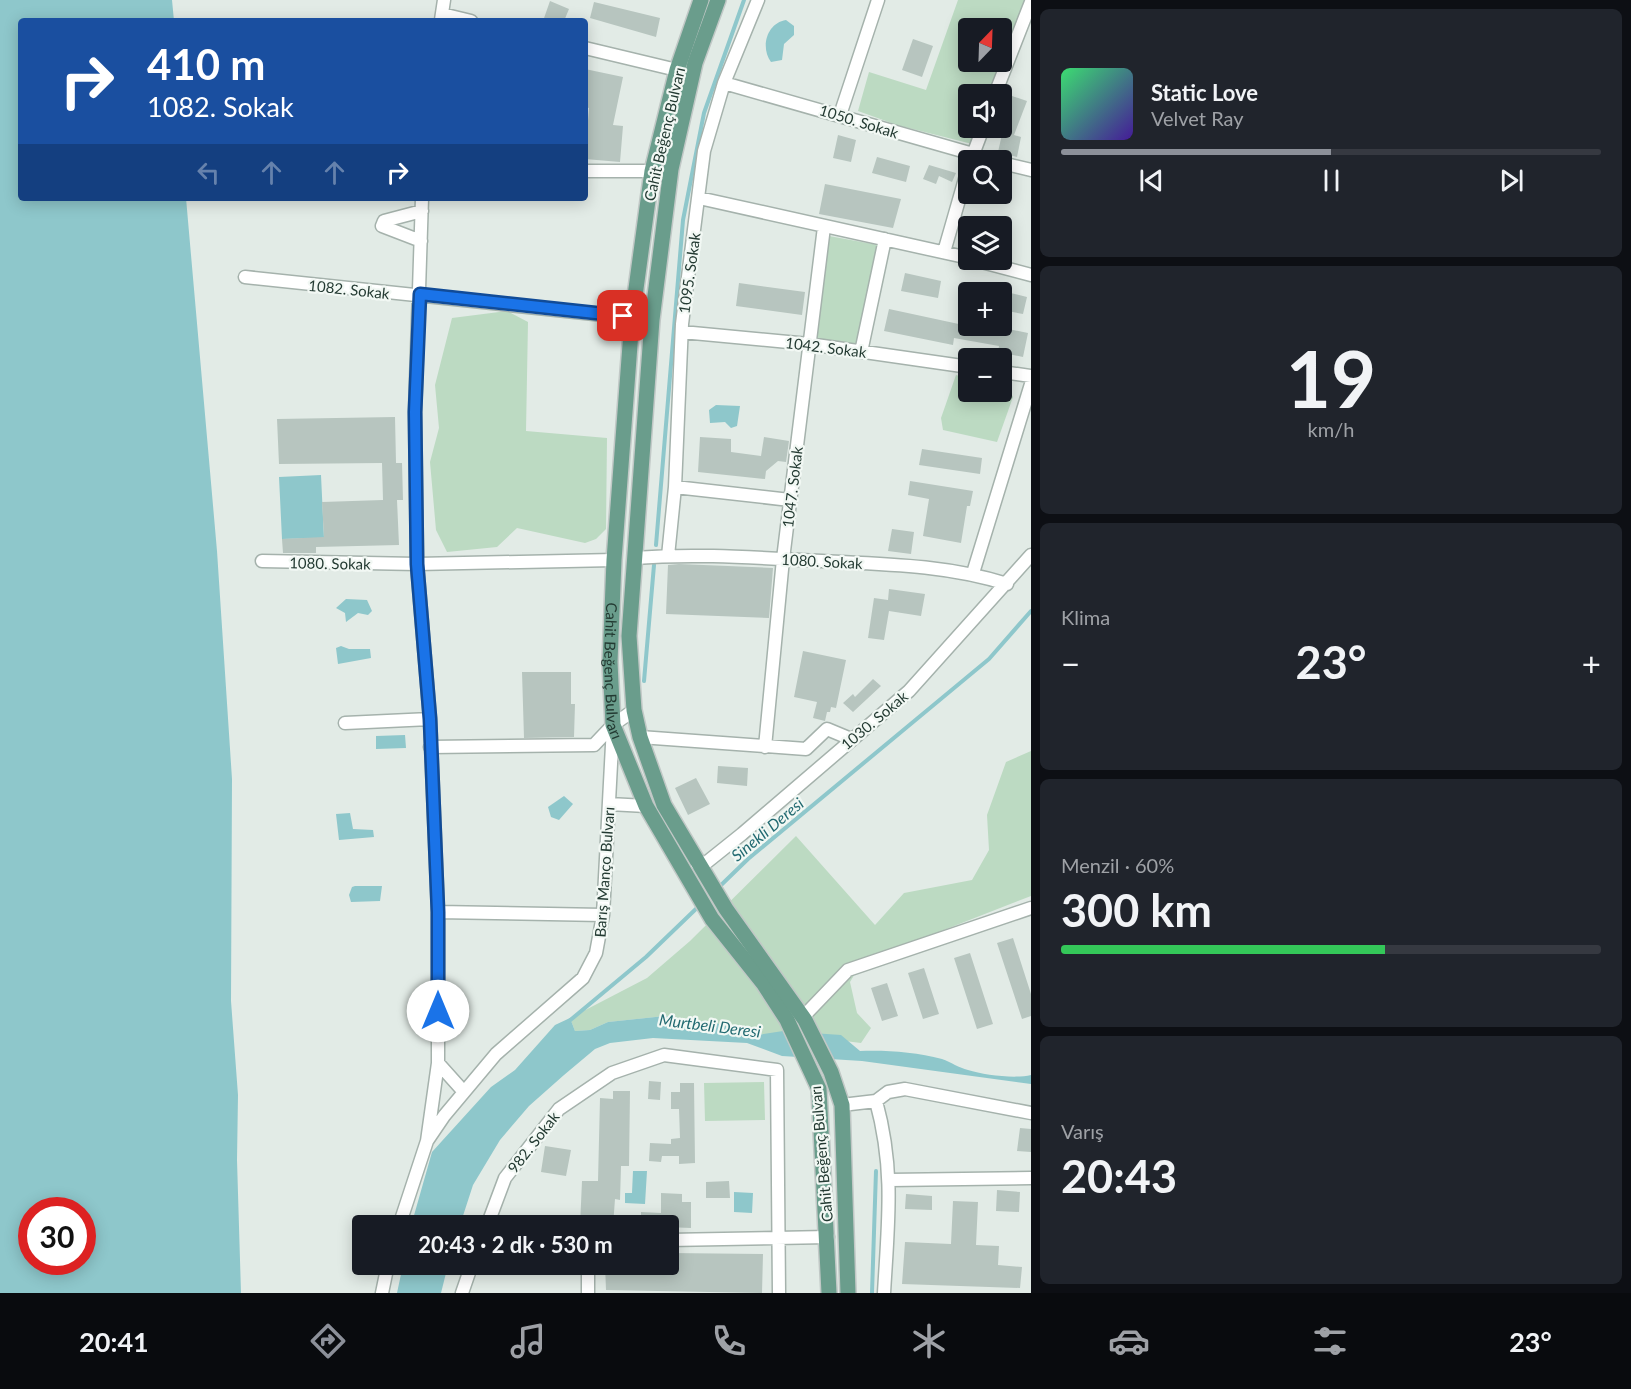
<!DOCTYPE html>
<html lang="tr">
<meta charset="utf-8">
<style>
body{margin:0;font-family:Lato,sans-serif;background:#20242c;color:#f1f3f6;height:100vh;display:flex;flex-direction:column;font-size:22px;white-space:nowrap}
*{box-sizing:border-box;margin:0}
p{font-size:20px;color:#9ea1a6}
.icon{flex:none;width:33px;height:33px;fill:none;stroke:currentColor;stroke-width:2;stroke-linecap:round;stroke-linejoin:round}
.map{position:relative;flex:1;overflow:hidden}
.panel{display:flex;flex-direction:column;gap:9px;padding:9px;background:#0d0f14;width:600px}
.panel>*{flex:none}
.guide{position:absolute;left:18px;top:18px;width:570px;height:183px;border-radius:6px;box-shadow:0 3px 15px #0003;background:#1a4fa0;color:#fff;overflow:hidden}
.needle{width:39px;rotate:23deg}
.fabs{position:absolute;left:958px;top:18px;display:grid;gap:12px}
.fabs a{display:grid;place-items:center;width:54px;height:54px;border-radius:6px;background:#171b24;box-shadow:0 3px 15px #0003;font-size:30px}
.speed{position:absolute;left:18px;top:1197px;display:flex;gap:12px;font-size:30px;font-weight:700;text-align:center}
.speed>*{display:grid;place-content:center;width:78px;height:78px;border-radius:50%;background:#171b24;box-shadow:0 3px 15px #0003;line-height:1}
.speed .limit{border:9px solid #d22;background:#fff;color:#111}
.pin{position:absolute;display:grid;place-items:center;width:51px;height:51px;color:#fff;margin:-26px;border-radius:12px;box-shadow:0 3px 9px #0006}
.me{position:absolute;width:66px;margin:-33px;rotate:0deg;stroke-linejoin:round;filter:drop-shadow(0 0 4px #0008)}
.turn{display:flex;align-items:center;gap:21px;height:126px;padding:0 30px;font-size:27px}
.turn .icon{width:78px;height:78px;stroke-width:2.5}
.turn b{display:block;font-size:42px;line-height:51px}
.lanes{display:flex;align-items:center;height:57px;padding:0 30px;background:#0003;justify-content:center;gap:30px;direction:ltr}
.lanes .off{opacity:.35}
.big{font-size:45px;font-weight:700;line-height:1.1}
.panel .card{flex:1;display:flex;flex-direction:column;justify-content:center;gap:9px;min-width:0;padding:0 21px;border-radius:9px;background:#20242c}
.panel .dial{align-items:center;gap:0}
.dial b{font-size:78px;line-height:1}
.song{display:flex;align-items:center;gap:18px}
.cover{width:72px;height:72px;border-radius:9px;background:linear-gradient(135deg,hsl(140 70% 55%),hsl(260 70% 35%))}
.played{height:6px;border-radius:3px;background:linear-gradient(90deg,#8c9099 50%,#363941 50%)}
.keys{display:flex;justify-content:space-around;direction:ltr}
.heat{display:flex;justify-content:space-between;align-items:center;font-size:33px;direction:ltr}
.charge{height:9px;border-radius:4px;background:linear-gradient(90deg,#34c759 60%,#363941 0)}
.trip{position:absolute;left:352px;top:1215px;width:327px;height:60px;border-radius:6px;background:#171b24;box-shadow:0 3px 15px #0003;font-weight:700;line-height:60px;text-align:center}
.dock{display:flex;height:96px;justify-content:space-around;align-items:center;background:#090b0e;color:#9ea1a6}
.dock .icon{width:42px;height:42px}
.dock .current{color:#8c9099}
.dock b{font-size:27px;color:#f1f3f6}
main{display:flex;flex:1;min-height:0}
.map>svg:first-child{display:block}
</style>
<main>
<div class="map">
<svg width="1031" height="1293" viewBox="0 0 1031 1293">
<rect width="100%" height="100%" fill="#e2ebe6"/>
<!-- green -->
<path fill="#bcdac2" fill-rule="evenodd" d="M958 0H1025L990 94H969V128H978L972 144 897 125 858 111 869 72 926 90ZM969 28H1002V62H969Z
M829 236 878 245 857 344 817 339Z
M507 311 528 322 526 431 607 438 606 529 596 539 585 543 517 528 497 547 447 552 436 530 430 462 439 428 435 385 452 318Z
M956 375 969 379V392H1002V388L1009 390 1013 397 997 442 943 430 941 418Z
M1031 751V896L862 962 850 982 857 1013 871 1028 861 1043 780 1033 757 1035 740 1028 665 1016 608 1022 590 1030 575 1031 570 1018 647 978 690 941 796 836 875 925 904 893 972 880 989 850 987 815 1006 762Z
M764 1082 765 1120 705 1121 704 1083Z"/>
<!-- water -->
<path fill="#8ec7cb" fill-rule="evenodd" d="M0 0H172L174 21H21V198H186L217 551 232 779 231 1001 238 1095 237 1160 241 1293H0ZM32 1210H82V1262H32Z
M786 20 794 26V35L784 44 782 60 771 62C760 47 767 23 786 20Z
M716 405 740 406 737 426 731 428 725 422 710 423 709 410Z
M321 475 324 538 282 539 279 477Z
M346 599 367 600 372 611 368 615 358 613 346 622 345 613 336 608Z
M341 646 349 649H370L371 658 338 664 336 648Z
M405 735 406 748 376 749V736Z
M564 796 573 804 559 820 551 817 548 807Z
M350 813 353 829 373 830 374 837 339 840 336 814Z
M355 886H382L380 901 351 902 349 895 352 887Z
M665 1016 720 1024 757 1035 783 1031 841 1035 860 1051C886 1050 916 1052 942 1059 951 1062 959 1068 968 1070 984 1075 1015 1079 1031 1075V1084L862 1061 782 1056 747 1043 653 1038 610 1043 595 1049 564 1075 529 1106 500 1140 473 1185 460 1225 411 1226 432 1152 491 1087 515 1070 555 1025 570 1018 575 1031 590 1030 608 1022Z
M633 1171H647L645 1204 625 1203V1193H632Z
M734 1192 753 1193 752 1213 734 1212Z
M403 1265H448L441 1293H397Z"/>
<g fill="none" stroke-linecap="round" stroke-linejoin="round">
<!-- stream -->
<path stroke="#8ec7cb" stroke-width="4" d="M656 545 683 220 704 113 744 0
M644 681 654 565
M718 888 748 859 989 659 1031 611
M568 1022 646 957 699 906
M872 1293 876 1171"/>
</g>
<!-- building -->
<path fill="#b7c5bf" d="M550 1 569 9 564 21H543Z
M594 2 660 18 656 37 590 18Z
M913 39 933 46 922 77 902 70Z
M585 69 623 77 613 125 623 126 620 162 585 159 589 108 585 107Z
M1009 95 1027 101 1014 135 1021 137 1017 157 998 152 1005 121 1002 120V114Z
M838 135 856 140 851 162 833 158Z
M877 157 910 166 906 182 872 173Z
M929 165 956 173 952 182 939 176 936 184 923 179Z
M825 184 901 199 893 228 819 214Z
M905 273 941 281 938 298 901 291Z
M739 283 805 292 802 315 736 306Z
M1002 291 1027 297 1023 314 1002 310Z
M889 309 968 326 1003 328 1028 333 1023 357 998 352 999 346 954 338 953 345 884 331Z
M395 417 396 463H402L403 500H397L399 545 316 547V553H283L282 539 324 537 322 502 383 500 382 463 279 464 277 419Z
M700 437 731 439V452L761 456 764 437 789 441 786 462 778 461 766 471 765 479 698 472Z
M922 449 982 458 980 474 919 465Z
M910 481 973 491 970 506H967L961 543 923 536 929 499 908 495Z
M892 529 914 532 911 554 888 551Z
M679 564 773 568 769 618 666 614 668 565Z
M889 589 925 594 921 616 889 611 884 640 868 638 874 598 888 600Z
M803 651 846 660 836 708 831 707 830 712H827L825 721 813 718 817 702 794 697Z
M522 672H571V704H575L574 737 524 738Z
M873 679 881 686 853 712 843 703 853 694 855 697Z
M718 766 748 768 747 786 717 783Z
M696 778 710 804 688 815 675 788Z
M1013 938 1031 994V1016L1022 1019 997 943Z
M970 953 993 1024 977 1029 954 958Z
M924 968 939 1014 923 1019 908 973Z
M887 983 898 1016 882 1021 871 988Z
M649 1081 661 1082 660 1100 648 1099Z
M680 1083H694L695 1163 679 1164V1156H662L661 1162 649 1161 650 1143 671 1144V1139L680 1138 679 1109H671V1092H680Z
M613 1091H630L629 1166H621L620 1200 615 1199 613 1226H580L582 1181H598L600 1098 613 1099Z
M1020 1128 1031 1129V1152L1017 1151Z
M545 1146 571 1150 566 1176 541 1172Z
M729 1181 730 1198H706V1182Z
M997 1190 1020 1192 1019 1212 996 1211Z
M661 1193 682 1194V1202H691V1228L641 1226V1212L661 1213Z
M906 1194 932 1196V1210L905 1209Z
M953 1201 978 1202 976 1245 999 1246 998 1265 1022 1267 1020 1288 902 1284 905 1242 951 1244Z
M669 1253 763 1254 762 1293 606 1290 605 1264H669Z"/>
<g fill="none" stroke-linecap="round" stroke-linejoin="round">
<!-- minor casing -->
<g stroke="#a5b2ac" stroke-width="15">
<path id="minor" d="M442 14 471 21
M441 20 444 0
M585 48 677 70
M724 83 994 160
M995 94 1031 2
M840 115 878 0
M971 160 983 128
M1002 163 1031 170
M585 171H652
M422 198 415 412 417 564 430 719 438 912V1063L427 1141
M699 198 969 258
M421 241 382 226 384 221 422 211
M944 252 969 165
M974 260 1031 275
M245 277 632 318
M682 332 809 344 969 367
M861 352 885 239
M1002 372 1031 376
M675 487 790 500
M668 556 675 487 682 324 704 151 724 83 758 0
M634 558C697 553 760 558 822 561 884 564 948 565 1007 584
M262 561 417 564 614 560
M973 573 1031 384
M345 723 430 719
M640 737 806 749 827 729 851 739
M430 747 594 745 613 725 634 710
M765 747 783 559 824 227
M609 804 646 806
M697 864 707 862 742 834 909 691 1031 555
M438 912 603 915
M803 1017 848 970 1031 908
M438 1063 464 1092
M876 1101C895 1170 888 1223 884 1293
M842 1105 876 1101 888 1092 905 1089 1031 1113
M890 1180 1031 1178
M399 1226 427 1141 444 1116 496 1054 583 978 596 953 603 915 613 726
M487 1226 505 1178 559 1109 612 1073 664 1055 777 1070 779 1293
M669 1240 828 1237
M382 1293 388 1264
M462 1293 472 1264
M588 1293V1264"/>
</g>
<!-- major casing -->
<g stroke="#c1c8c6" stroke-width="18">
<g id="major">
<path id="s1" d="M701 0 677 70 652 171 632 318 614 560 610 662 613 725 646 806 712 919 763 983 787 1020 819 1089 829 1293"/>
<path d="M718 0 695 63 671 169 652 320 629 636 634 710 640 737 664 805 726 909 805 1020 831 1072 842 1105 848 1293"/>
</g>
</g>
<!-- minor -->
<use href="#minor" stroke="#fff" stroke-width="12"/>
<!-- major -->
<use href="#major" stroke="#6a9d8c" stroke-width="15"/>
</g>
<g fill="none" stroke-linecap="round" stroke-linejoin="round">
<!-- route casing -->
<g stroke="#114b97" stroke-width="15">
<path id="route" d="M438 1011V912L430 719 417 564 415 412 420 294 623 316"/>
</g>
<!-- route -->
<use href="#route" stroke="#1a73e8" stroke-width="10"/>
</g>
<g text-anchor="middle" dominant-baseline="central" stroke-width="4.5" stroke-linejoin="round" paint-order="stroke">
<!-- street labels -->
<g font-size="15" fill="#233a32" stroke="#f2f8f4">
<text transform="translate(859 121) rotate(17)">1050. Sokak</text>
<text transform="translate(664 134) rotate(-77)">Cahit Beğenç Bulvarı</text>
<text transform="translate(689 273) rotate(-82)">1095. Sokak</text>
<text transform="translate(349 289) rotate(6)">1082. Sokak</text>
<text transform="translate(826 347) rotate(7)">1042. Sokak</text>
<text transform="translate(792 487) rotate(-83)">1047. Sokak</text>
<text transform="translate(822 561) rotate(3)">1080. Sokak</text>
<text transform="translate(330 563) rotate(1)">1080. Sokak</text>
<text stroke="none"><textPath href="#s1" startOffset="680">Cahit Beğenç Bulvarı</textPath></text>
<text transform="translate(874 720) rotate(-40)">1030. Sokak</text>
<text transform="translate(604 872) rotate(-86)">Barış Manço Bulvarı</text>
<text transform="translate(533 1142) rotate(-52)">982. Sokak</text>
<text transform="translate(821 1154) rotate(-95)">Cahit Beğenç Bulvarı</text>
</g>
<!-- water labels -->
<g font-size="16" font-style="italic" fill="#226a71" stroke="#f2f8f4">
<text transform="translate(767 829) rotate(-40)">Sinekli Deresi</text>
<text transform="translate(710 1025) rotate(7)">Murtbeli Deresi</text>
</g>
</g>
</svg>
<div class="fabs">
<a><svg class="needle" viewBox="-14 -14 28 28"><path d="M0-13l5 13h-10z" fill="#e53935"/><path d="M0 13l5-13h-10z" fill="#9ea1a6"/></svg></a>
<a><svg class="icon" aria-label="sound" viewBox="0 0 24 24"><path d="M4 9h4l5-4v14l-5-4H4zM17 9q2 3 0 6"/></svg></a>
<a><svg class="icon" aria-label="search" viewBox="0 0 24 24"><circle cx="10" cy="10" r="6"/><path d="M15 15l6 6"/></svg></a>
<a><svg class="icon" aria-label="layers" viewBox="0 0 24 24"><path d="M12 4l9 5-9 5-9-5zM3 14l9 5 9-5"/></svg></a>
<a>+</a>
<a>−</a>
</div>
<div class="speed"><div class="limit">30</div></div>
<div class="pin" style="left:623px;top:316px;background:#d93025"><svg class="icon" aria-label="arrive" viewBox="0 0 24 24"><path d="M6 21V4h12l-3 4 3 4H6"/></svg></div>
<svg class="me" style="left:438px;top:1011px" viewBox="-20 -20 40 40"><circle r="19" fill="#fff"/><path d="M0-13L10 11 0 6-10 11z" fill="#1a73e8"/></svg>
<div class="trip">20:43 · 2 dk · 530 m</div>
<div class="guide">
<div class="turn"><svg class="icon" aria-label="right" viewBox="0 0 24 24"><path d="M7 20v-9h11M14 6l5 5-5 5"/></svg><div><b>410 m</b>1082. Sokak</div></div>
<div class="lanes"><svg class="icon off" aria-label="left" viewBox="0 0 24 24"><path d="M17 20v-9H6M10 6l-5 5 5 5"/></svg><svg class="icon off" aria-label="ahead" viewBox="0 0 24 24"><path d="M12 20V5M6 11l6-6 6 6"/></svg><svg class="icon off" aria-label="ahead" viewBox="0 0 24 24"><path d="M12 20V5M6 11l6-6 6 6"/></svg><svg class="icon" aria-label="right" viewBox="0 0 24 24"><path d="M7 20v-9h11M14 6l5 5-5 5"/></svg></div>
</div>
</div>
<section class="panel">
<div class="card">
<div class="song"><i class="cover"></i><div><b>Static Love</b><p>Velvet Ray</p></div></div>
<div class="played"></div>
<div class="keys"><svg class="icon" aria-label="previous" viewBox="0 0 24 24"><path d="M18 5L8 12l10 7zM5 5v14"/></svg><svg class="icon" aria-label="pause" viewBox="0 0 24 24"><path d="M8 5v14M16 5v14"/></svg><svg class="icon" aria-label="next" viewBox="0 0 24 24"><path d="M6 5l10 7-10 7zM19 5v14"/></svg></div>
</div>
<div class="card dial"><b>19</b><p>km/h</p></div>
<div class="card"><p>Klima</p>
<div class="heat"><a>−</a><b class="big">23°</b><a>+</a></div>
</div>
<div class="card"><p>Menzil · 60%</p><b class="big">300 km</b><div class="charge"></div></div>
<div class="card"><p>Varış</p><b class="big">20:43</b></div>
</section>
</main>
<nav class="dock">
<b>20:41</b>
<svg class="icon current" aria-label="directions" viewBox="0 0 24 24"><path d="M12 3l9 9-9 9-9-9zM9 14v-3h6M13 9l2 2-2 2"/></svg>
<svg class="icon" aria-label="music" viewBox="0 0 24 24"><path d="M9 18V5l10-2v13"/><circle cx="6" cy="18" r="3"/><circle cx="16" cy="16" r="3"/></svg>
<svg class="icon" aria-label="phone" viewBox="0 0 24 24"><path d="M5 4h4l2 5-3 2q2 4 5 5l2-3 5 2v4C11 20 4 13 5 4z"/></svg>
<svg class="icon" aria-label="climate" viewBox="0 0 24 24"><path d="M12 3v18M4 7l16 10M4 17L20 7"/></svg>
<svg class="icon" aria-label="car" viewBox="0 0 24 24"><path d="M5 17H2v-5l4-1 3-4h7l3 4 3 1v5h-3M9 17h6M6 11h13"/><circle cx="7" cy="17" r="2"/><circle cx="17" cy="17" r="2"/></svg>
<svg class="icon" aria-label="filters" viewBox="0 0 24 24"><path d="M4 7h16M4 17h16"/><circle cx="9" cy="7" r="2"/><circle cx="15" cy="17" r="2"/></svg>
<b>23°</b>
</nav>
